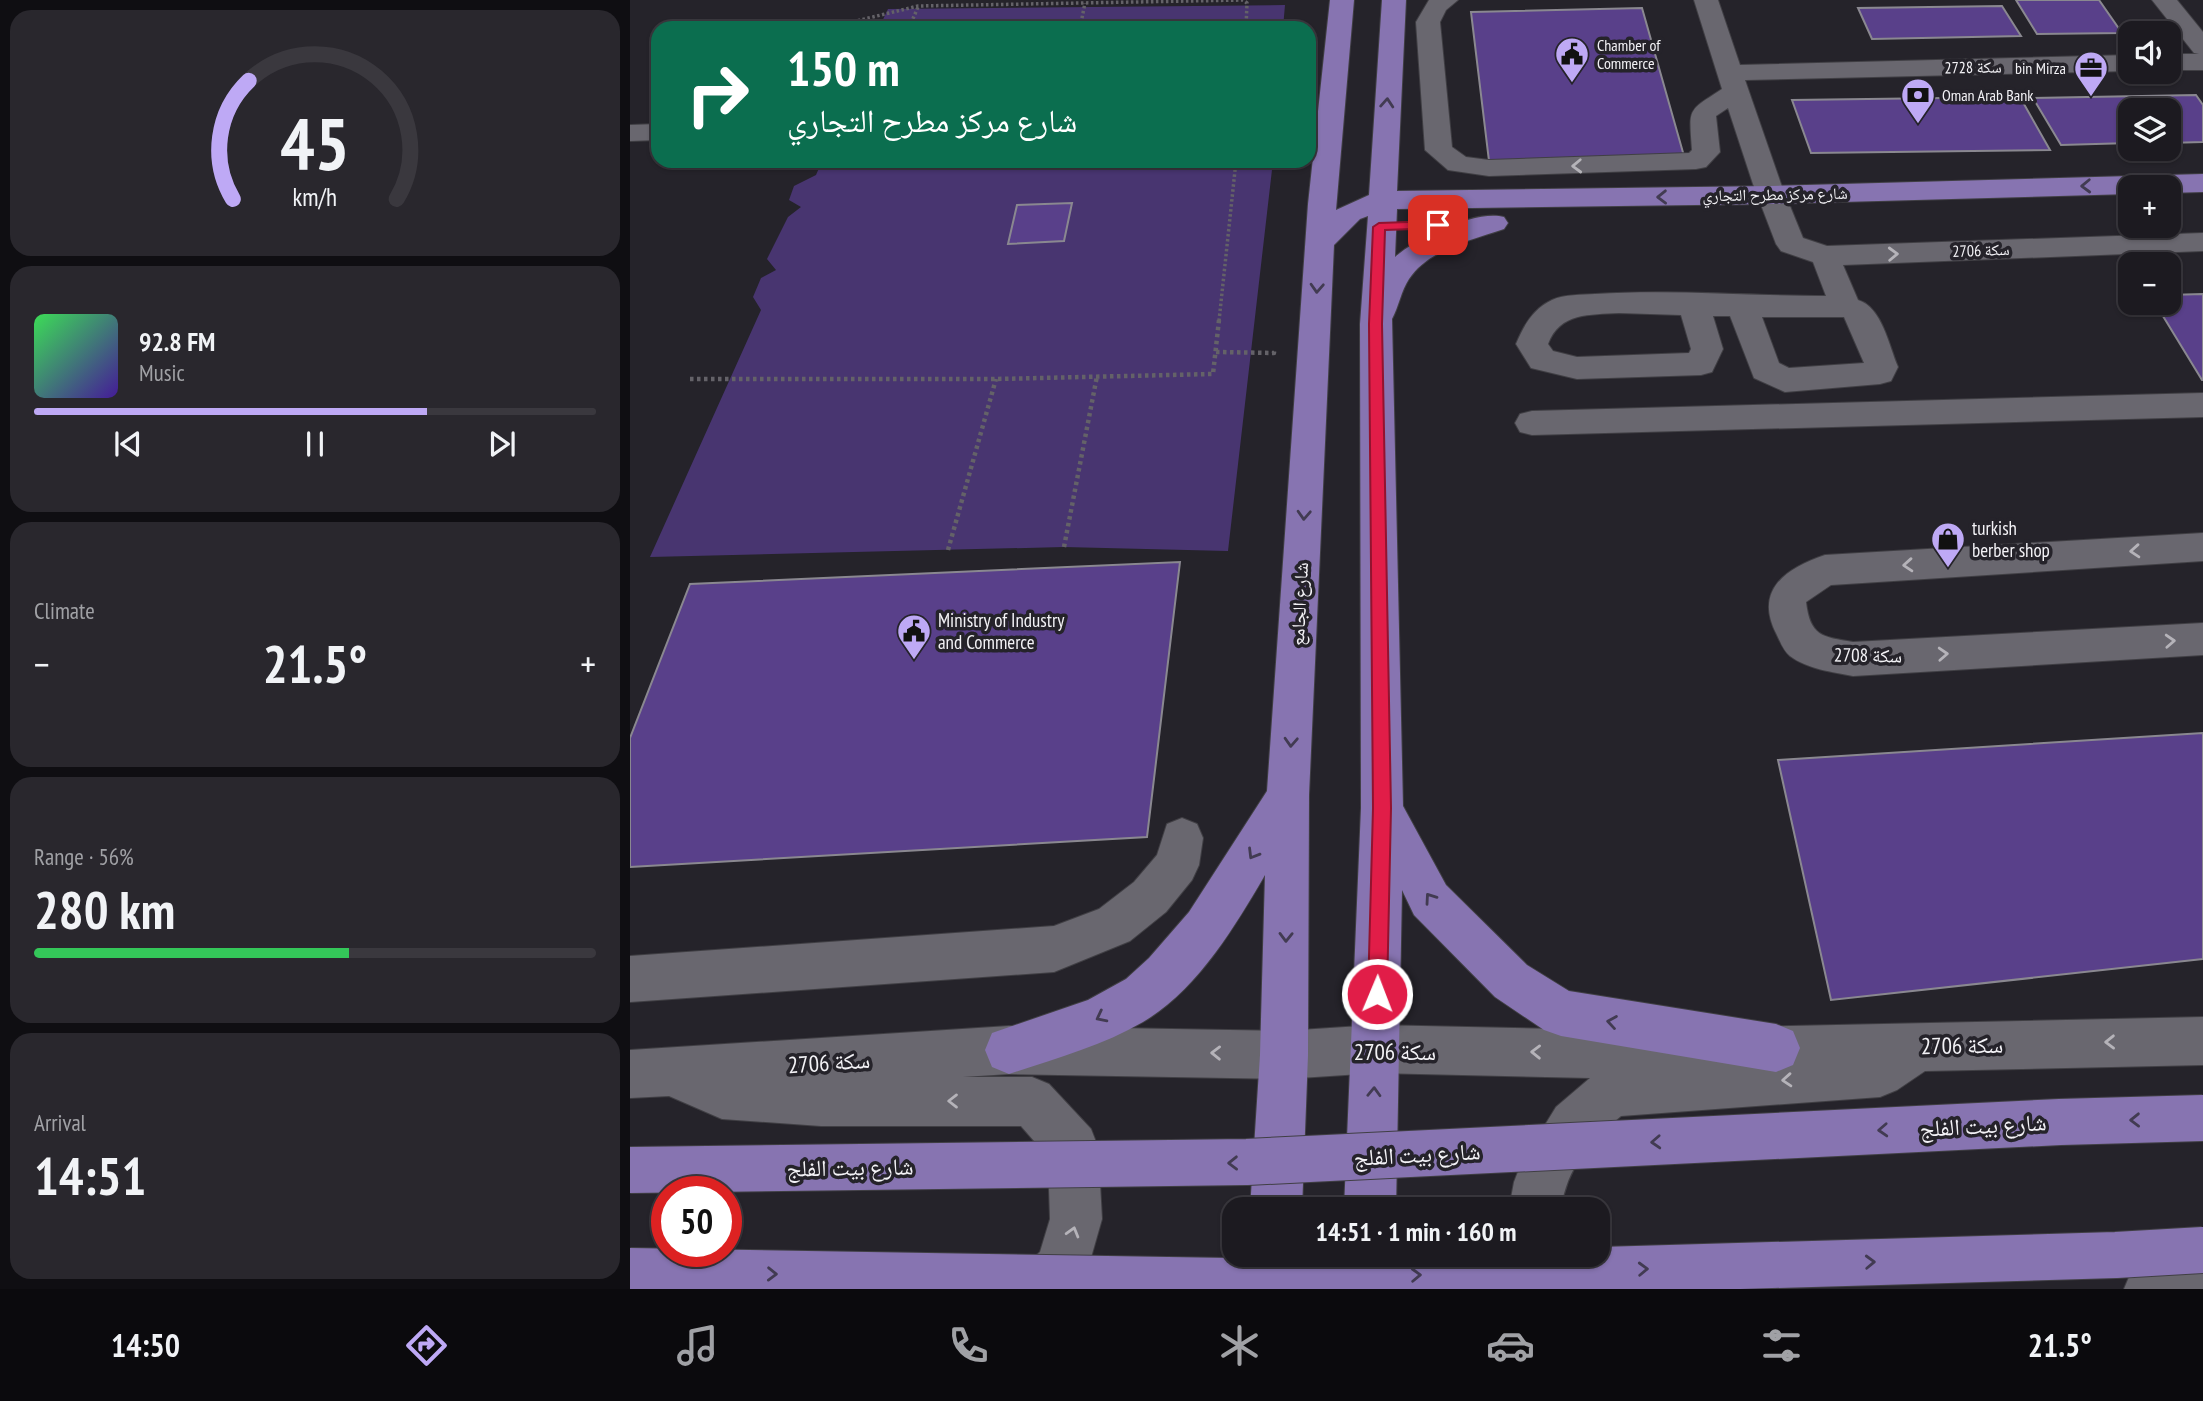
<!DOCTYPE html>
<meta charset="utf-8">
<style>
body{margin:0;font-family:"PT Sans Narrow","Noto Naskh Arabic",sans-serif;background:#29272d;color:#f1f3f6;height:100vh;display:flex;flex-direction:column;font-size:26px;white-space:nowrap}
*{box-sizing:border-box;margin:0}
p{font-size:23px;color:#a0a1a5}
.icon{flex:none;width:38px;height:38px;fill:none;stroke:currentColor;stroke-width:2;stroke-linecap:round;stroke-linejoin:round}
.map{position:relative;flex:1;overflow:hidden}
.details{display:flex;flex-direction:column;gap:10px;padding:10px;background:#0f0e12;width:630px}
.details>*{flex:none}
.banner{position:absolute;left:21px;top:21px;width:665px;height:147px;border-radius:21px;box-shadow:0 2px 5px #0004,0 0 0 2px #3a383e;background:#0b6e4f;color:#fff;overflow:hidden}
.tools{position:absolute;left:1488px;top:21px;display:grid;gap:14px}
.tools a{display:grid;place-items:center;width:63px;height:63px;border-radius:14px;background:#1c1a20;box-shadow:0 2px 5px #0004,0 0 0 2px #3a383e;font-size:35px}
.speed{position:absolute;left:21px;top:1176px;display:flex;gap:14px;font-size:35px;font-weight:700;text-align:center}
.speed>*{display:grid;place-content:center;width:91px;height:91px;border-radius:50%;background:#1c1a20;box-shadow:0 2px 5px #0004,0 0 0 2px #3a383e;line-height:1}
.speed .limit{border:10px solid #d22;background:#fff;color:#111}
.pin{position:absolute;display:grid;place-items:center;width:60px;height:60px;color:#fff;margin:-30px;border-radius:14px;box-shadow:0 4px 10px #0006}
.me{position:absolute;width:77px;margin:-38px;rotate:1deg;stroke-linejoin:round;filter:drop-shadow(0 0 5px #0008)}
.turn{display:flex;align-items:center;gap:24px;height:147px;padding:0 21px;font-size:32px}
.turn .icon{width:91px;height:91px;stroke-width:2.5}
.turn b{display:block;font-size:49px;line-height:60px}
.big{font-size:52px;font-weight:700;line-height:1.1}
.details .tile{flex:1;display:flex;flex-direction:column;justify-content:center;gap:10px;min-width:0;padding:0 24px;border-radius:21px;background:#29272d}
.details .dial{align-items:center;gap:0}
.dial svg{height:182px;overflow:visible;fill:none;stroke:#3a383e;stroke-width:7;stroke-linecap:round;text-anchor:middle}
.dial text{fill:#f1f3f6;stroke:none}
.song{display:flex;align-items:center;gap:21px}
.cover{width:84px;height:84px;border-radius:10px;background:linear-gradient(135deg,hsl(130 70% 55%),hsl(260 70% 35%))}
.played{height:7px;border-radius:4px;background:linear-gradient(90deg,#bea9f5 70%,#3a383e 70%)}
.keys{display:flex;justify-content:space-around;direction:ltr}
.heat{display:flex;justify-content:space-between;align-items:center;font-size:38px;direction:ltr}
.charge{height:10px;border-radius:5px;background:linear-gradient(90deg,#34c759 56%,#3a383e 0)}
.trip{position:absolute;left:592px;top:1197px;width:388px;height:70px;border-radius:21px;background:#1c1a20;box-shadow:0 2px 5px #0004,0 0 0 2px #3a383e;font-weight:700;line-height:70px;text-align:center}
.menu{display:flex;height:112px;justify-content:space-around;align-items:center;background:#0b0a0d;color:#a0a1a5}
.menu .icon{width:49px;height:49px}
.menu .current{color:#bea9f5}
.menu b{font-size:32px;color:#f1f3f6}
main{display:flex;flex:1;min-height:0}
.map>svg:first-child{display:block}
</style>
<main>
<section class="details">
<div class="tile dial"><svg viewBox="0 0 100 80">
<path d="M14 69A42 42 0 1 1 86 69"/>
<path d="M14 69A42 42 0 0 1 21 17" stroke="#bea9f5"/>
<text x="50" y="56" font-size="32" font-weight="700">45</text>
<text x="50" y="72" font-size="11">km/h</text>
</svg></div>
<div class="tile">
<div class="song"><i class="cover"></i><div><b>92.8 FM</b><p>Music</p></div></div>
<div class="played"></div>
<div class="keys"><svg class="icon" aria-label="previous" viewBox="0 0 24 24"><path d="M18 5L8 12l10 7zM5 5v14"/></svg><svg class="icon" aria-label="pause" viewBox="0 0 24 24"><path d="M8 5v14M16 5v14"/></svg><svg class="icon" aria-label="next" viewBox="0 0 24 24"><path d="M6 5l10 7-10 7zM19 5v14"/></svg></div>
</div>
<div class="tile"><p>Climate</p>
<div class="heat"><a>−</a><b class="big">21.5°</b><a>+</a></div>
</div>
<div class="tile"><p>Range · 56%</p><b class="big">280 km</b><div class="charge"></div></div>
<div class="tile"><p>Arrival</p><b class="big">14:51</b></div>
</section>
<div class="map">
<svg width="1573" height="1289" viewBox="0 0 1573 1289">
<rect width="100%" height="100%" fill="#25232a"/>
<!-- green -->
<path fill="#483570" d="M655 5 653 28H249L258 9Z
M192 161H643L598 551 434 547 20 557 131 310 123 297 131 278 146 270 137 259 158 217 171 207 159 200 164 186 186 175Z"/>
<!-- building -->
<path fill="#59408a" stroke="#8a8890" stroke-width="2" d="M1386 0H1469L1492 33 1407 34Z
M1372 6 1391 36 1242 39 1228 8Z
M1012 8 1054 156 859 161 841 12Z
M1566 95 1573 105V142L1538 143V110H1500V143L1431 145 1403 98Z
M1390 97 1420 150 1181 153 1162 100Z
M442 203 434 241 378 244 387 205Z
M1573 294V380H1572L1525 303H1538V295Z
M550 562 517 837 0 867V738L60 584Z
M1573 733V959L1201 1000 1148 760Z"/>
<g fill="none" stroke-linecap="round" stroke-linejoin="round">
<!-- minor casing -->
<g stroke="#403f44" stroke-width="2">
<path id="minor" d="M828 0 816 10 810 22 822 147 836 157 859 160 1059 153 1062 150C1059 107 1057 112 1092 89L1064 0H1088L1110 65 1500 55V71L1115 80 1151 184 1173 238 1197 246 1573 233V251L1213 265 1228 300C1252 307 1259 346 1268 367L1261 381 1250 384 1155 392 1124 378 1100 316H1083L1093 349 1082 372 1071 375 947 379 901 368 886 344C894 325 903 309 922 300 934 294 952 295 965 294 1041 289 1119 296 1196 296L1183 262 1151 251 1146 244 1123 184 1098 108 1086 116 1090 152 1076 167 1066 169 859 176 818 170 795 150 786 22 799 0ZM989 313 1051 315 1061 349 1059 353 947 357 923 351 918 344C930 312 960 315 989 313ZM1132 317H1214L1234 363 1159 368 1149 363Z
M1522 0H1547L1573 32V70H1538V54H1569L1564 53Z
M28 124V140L0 141V125Z
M1573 393V417L902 435 890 432 885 423 890 414 902 411Z
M1573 533V561L1201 585 1176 602C1180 636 1192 637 1223 642L1573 623V655L1223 676C1203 672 1177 669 1160 656 1153 650 1150 641 1146 633 1124 589 1157 568 1195 555Z
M552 818 567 824 573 838 569 865 562 880 536 912 500 941 424 972 0 1002V956L424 926 469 909 504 882 527 855 537 824Z
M1573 1017V1065L1295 1071 1267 1090 1250 1097 991 1116C959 1143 937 1167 931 1209H879L884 1182 891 1164 926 1107 960 1078 746 1073 654 1079 379 1074 333 1077H402L419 1084 461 1129 468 1147 472 1219 458 1268 448 1289H382L390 1270 410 1252 420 1219 418 1157 391 1126H191L92 1119 39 1096 0 1098V1050L379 1026 654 1031 746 1025 971 1030Z
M1546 1260 1573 1270V1289H1494L1502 1270 1521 1262Z"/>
</g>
<!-- major casing -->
<g stroke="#403f44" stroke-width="2">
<path id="major" d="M700 0H724L706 210 739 195 752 0H776L767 191 1141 186 1573 174V192L1538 193V187H1500V194L1141 204 767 209 765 257C786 238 847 209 874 217L878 223 874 229C842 240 799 249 779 279 771 291 769 306 762 319L773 806 816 885 897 965 939 991 1146 1024 1163 1031 1170 1048 1163 1065 1146 1072 931 1036 914 1030 865 997 784 915 772 890 766 1209H714L731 808 730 324 738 216 730 219 704 245 679 795 678 1055 672 1209H620L630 1055 635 875C604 928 567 990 513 1022 472 1046 424 1059 379 1074L362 1067 355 1050 362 1033 458 1000 496 979 519 958 559 912 637 791 678 204Z"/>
</g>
<!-- path-far1 -->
<path stroke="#646268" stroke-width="3.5" stroke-dasharray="2.5 2.5" stroke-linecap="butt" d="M218 23 288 6 613 0 617 3 616 28
M279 28 288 7
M450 28 455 3
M589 321 606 161"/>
<!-- path -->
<path stroke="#646268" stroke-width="4.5" stroke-dasharray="3.5 3.5" stroke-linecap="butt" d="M586 352 644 353V350
M60 379H366L583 374 589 320
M434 547 467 376
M318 550 366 379"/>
<!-- minor -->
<use href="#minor" fill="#69676f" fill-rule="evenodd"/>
<!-- major -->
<use href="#major" fill="#8774b1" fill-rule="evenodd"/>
<!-- major-bridge casing -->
<g stroke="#403f44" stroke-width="48" stroke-linecap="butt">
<path id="major-bridge" d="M0 1170 617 1162 1430 1122 1573 1118
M0 1271 598 1281 1486 1255 1573 1250"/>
</g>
<!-- major-bridge -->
<use href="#major-bridge" stroke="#8774b1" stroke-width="46"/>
</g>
<!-- one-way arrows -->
<defs><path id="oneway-chevron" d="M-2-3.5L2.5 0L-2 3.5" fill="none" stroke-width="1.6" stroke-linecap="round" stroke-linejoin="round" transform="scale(1.75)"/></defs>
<g stroke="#423b52">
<use href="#oneway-chevron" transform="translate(757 103) rotate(-86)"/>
<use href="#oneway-chevron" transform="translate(1456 186) rotate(178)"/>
<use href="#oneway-chevron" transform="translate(1032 197) rotate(179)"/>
<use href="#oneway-chevron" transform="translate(687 288) rotate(93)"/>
<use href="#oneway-chevron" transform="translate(674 515) rotate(93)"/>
<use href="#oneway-chevron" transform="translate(661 742) rotate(93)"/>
<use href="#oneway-chevron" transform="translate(623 854) rotate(121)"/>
<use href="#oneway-chevron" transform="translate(800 898) rotate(-125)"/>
<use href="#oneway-chevron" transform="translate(656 937) rotate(91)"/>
<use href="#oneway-chevron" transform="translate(471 1017) rotate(153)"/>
<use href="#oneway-chevron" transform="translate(982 1022) rotate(-171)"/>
<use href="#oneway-chevron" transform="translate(744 1092) rotate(-88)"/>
<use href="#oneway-chevron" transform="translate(1505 1120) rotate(179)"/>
<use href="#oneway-chevron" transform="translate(1253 1130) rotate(177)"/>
<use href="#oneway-chevron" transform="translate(1026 1142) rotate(177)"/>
<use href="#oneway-chevron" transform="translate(603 1163) rotate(179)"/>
<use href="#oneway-chevron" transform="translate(1240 1262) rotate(-2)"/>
<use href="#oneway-chevron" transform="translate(1013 1269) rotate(-2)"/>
<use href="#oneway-chevron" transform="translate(142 1274) rotate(1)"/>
<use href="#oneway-chevron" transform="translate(786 1275) rotate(-2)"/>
</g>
<g stroke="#b5b3b9">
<use href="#oneway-chevron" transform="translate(947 166) rotate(178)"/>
<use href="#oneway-chevron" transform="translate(1263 254) rotate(-2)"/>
<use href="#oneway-chevron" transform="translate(1505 551) rotate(176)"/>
<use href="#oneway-chevron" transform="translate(1278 565) rotate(176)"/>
<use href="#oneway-chevron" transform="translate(1540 641) rotate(-3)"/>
<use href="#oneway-chevron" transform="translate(1313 654) rotate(-3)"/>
<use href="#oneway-chevron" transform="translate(1480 1042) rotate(179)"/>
<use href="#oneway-chevron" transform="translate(906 1052) rotate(-179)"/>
<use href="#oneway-chevron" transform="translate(586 1053) rotate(-179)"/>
<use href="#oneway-chevron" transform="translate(1157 1080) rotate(176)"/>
<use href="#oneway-chevron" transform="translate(323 1101) rotate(180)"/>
<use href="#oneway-chevron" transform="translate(443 1232) rotate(-74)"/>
</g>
<!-- route -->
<path fill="#e11d48" stroke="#92132f" stroke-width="2" d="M808 221 812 222V228L755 230 752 324 761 808 757 994 754 1001 747 1004 740 1001 738 994 743 808 739 324 743 227 749 223Z"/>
<!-- icons -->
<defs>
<g id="civic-pin" transform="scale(1.75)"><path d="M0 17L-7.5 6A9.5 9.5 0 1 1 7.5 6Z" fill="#bea9f5" stroke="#25232a"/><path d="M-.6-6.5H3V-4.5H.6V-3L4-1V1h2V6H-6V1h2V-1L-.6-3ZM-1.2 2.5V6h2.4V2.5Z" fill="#111"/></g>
<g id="office-pin" transform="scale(1.75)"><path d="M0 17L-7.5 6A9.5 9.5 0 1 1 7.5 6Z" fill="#bea9f5" stroke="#25232a"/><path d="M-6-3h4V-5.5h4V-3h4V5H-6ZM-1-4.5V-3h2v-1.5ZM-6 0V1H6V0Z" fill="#111"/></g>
<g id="bank-pin" transform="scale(1.75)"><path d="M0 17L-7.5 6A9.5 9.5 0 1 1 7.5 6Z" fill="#bea9f5" stroke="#25232a"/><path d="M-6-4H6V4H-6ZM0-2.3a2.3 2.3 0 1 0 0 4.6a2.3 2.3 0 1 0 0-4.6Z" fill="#111"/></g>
<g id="shop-pin" transform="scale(1.75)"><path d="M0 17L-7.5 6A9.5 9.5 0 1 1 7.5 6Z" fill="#bea9f5" stroke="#25232a"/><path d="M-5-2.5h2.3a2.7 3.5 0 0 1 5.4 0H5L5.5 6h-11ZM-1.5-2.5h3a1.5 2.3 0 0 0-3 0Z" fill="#111"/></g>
</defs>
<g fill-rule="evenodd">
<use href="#civic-pin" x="942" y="54"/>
<use href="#office-pin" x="1461" y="68"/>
<use href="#bank-pin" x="1288" y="95"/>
<use href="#shop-pin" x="1318" y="539"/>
<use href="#civic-pin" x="284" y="631"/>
</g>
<g text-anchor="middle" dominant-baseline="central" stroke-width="7" stroke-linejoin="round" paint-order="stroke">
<!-- far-poi labels -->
<g font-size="16" fill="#f3f2f6" stroke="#25232a" text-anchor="start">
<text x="967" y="45">Chamber of<tspan x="967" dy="18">Commerce</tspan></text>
<text x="1436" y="68" text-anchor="end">bin Mirza</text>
<text x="1312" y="95">Oman Arab Bank</text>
</g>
<!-- far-street labels -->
<g font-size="16" fill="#f3f2f6" stroke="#25232a">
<text transform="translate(1343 67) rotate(-1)">سكة 2728</text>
<text transform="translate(1145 194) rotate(-1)">شارع مركز مطرح التجاري</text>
<text transform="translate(1351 250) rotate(-2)">سكة 2706</text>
</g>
<!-- poi labels -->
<g font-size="19" fill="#f3f2f6" stroke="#25232a" text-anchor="start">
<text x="1342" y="528">turkish<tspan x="1342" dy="22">berber shop</tspan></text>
<text x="308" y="620">Ministry of Industry<tspan x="308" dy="22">and Commerce</tspan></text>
</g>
<!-- street labels -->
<g font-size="19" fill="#f3f2f6" stroke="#25232a">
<text transform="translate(669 604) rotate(-87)">شارع الجامع</text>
<text transform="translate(1238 655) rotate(1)">سكة 2708</text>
</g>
<!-- near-street labels -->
<g font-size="23" fill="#f3f2f6" stroke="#25232a">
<text transform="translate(1332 1045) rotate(-1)">سكة 2706</text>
<text x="765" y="1051">سكة 2706</text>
<text transform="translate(199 1062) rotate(-4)">سكة 2706</text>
<text transform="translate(1353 1125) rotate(-3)">شارع بيت الفلج</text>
<text transform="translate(787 1154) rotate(-3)">شارع بيت الفلج</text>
<text transform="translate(220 1167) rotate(-1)">شارع بيت الفلج</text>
</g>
</g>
</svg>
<div class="tools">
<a><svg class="icon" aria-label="sound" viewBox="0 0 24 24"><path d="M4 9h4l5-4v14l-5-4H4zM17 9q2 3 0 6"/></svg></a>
<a><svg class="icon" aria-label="layers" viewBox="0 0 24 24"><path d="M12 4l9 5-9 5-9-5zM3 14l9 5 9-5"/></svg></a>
<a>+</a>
<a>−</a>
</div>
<div class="speed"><div class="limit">50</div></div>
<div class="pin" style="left:808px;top:225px;background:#d93025"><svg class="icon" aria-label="arrive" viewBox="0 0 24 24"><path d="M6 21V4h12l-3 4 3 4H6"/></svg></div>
<svg class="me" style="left:747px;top:994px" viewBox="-20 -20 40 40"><circle r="17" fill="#e11d48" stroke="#fff" stroke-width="3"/><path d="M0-11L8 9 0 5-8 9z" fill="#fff"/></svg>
<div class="trip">14:51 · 1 min · 160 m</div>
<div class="banner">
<div class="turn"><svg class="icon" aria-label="right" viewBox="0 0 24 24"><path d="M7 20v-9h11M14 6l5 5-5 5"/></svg><div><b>150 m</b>شارع مركز مطرح التجاري</div></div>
</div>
</div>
</main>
<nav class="menu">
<b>14:50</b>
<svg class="icon current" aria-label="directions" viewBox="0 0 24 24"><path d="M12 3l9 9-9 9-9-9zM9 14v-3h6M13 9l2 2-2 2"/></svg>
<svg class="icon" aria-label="music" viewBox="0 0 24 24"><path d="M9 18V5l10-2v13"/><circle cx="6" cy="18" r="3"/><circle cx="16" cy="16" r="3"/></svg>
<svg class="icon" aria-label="phone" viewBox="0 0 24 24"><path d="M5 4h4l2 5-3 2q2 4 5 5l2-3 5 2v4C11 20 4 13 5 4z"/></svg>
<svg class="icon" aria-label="climate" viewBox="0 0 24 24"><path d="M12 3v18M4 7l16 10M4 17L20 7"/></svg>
<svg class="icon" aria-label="car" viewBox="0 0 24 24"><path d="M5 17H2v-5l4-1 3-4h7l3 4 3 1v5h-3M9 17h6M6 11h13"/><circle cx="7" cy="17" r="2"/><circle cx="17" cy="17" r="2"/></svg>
<svg class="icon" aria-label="filters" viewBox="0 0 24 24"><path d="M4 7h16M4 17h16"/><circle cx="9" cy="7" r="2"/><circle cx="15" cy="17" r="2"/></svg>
<b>21.5°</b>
</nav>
